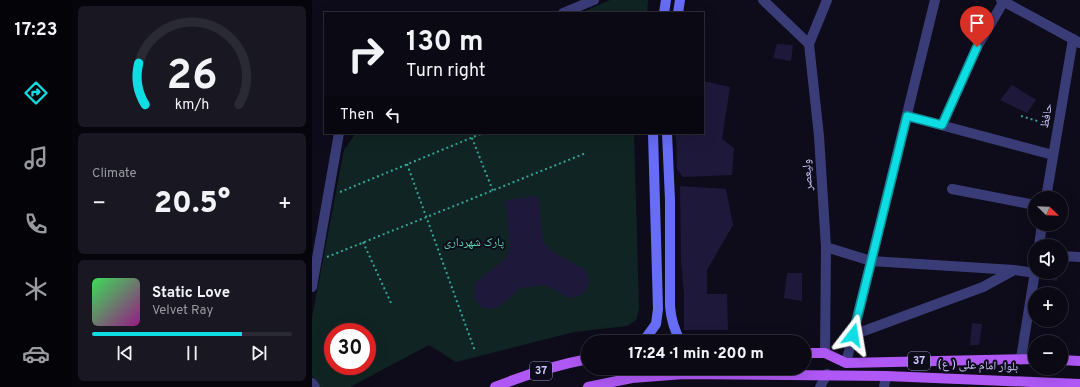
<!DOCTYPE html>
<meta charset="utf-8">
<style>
body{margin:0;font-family:Overpass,"Noto Naskh Arabic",sans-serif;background:#181722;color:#f1f3f6;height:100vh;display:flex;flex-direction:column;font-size:15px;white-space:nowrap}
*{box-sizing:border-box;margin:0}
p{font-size:13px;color:#999aa0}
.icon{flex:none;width:22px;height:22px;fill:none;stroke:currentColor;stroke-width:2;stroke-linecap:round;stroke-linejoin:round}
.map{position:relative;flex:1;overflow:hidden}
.details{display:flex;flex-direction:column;gap:6px;padding:6px;background:#06050b;width:240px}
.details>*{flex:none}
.hud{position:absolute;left:12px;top:12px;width:380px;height:122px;border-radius:0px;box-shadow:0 4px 16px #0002,0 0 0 1px #2a2a34;background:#0a0914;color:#f1f3f6;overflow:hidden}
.needle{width:26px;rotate:113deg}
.fabs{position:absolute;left:716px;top:191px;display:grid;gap:8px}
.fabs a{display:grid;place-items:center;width:40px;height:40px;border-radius:50%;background:#0a0914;box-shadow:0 4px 16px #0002,0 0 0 1px #2a2a34;font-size:20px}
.speed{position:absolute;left:12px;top:323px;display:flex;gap:8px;font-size:20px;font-weight:700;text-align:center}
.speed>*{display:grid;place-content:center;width:52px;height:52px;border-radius:50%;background:#0a0914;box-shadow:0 4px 16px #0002,0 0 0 1px #2a2a34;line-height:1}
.speed .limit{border:6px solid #d22;background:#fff;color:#111}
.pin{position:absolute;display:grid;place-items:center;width:34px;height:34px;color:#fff;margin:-41px -17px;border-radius:50% 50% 50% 0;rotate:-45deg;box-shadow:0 0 4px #0007}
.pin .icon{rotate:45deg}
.me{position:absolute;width:44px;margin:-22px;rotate:14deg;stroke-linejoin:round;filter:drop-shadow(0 0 3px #0008)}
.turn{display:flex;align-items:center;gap:14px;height:84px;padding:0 16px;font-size:18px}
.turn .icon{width:52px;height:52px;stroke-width:2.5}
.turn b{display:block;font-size:28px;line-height:34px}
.then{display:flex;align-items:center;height:38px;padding:0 16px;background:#0003;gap:8px;font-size:15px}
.big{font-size:30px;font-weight:800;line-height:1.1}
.details .tile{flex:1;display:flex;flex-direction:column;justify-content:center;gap:6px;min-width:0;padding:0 14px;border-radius:6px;background:#181722}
.details .dial{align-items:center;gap:0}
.dial svg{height:104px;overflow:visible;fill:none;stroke:#2a2a34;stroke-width:7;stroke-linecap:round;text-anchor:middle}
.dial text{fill:#f1f3f6;stroke:none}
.song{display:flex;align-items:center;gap:12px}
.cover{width:48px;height:48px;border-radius:6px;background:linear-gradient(135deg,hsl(130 70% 55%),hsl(310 70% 35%))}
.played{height:4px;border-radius:2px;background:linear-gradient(90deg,#0edee4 75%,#2a2a34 75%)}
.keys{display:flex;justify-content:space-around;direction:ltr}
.heat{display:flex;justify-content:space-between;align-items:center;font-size:22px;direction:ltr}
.trip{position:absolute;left:269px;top:335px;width:230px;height:40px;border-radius:20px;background:#0a0914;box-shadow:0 4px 16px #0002,0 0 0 1px #2a2a34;font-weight:800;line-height:40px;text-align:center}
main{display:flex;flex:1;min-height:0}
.dock{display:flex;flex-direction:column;width:72px;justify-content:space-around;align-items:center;background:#040408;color:#999aa0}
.dock .icon{width:28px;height:28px}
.dock .on{color:#0edee4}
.dock b{font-size:18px;color:#f1f3f6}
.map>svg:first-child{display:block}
</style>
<main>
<nav class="dock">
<b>17:23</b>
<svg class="icon on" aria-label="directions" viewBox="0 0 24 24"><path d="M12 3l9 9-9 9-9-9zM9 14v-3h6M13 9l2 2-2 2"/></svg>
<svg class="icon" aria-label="music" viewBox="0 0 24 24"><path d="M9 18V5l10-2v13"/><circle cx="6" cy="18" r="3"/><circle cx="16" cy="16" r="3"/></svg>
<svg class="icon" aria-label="phone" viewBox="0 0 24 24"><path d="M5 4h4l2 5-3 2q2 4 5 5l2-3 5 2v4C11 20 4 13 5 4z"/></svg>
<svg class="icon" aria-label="climate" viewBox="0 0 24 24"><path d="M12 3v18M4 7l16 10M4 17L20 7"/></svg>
<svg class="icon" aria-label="car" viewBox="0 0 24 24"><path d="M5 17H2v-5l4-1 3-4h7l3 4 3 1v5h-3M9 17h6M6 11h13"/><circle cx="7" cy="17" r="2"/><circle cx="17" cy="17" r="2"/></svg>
</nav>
<section class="details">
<div class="tile dial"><svg viewBox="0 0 100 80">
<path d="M14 69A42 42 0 1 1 86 69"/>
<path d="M14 69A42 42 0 0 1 9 37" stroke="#0edee4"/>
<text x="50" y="56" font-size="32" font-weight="700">26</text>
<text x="50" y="72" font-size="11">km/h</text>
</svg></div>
<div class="tile"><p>Climate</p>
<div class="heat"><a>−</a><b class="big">20.5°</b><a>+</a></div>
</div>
<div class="tile">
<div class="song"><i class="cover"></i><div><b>Static Love</b><p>Velvet Ray</p></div></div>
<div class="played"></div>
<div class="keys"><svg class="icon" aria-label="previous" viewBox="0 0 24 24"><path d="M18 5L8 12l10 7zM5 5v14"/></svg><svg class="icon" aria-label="pause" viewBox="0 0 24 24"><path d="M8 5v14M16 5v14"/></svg><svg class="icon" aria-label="next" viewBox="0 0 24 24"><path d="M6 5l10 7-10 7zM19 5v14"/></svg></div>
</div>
</section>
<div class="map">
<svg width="768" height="387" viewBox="0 0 768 387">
<rect width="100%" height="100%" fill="#0e0c1b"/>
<!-- green -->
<path fill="#102523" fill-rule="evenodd" d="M298 0H336L335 13H269Z
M44 133H322L327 309 324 320 315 326 262 332 144 362 117 345 38 387H9L0 376V318L32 150ZM21 332H55V366H21Z"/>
<!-- building -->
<path fill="#1e193b" d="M465 44 481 45 479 61 461 58Z
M391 81 418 87 410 139 422 148 420 175 371 177 365 169 364 133H391Z
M700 85 724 100 715 113 688 100Z
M368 186 414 189 421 225 395 270V294H415L416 330H372V295L369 260Z
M226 196 231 242 241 252 273 270 277 280 276 286 269 295 258 298 233 285 209 288 185 308 174 309 169 306 162 298V287L164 282 193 259 198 247 193 200Z
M729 272H746L745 281 731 278Z
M475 273H490V301L472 298Z
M660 323 670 324 667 345H658Z"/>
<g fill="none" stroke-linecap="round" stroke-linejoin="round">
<!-- path -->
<path stroke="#34a697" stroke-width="2" stroke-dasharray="2 3" stroke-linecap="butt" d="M709 116 735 124
M158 133 181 191
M95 164 163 351
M28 192 171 133
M51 242 79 303
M15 257 274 153"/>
<!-- minor -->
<path stroke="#3a3c78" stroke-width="10" d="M451 0 497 44
M251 13 282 0
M595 116 741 155
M630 125 665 47 692 1
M640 189 723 205
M734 198 761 39
M727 246 730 224
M514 247 559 261 702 270 723 273
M749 256 768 257
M0 287 27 133
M541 335 671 287 702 270
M513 353 514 247 507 136 497 44 515 0
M709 358 723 272
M534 363 623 0
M0 383 3 387
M508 387 515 374
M572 387 574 376"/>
<!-- tertiary -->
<path stroke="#3a3c78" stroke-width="10" d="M689 0 768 43"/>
<!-- secondary -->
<path stroke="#676df6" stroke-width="10" d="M352 13 354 0
M366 13 368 0
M355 133 358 200V306C359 320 362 330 369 342
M331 342 344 324 346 309 341 133"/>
<!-- primary -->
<path stroke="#af58f5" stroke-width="10" d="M492 353H513L534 363 723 359
M749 360 768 361
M183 387C213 375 244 365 276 359
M276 387 320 378 372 374 574 376 768 384"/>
</g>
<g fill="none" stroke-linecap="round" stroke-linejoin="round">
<!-- route casing -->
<g stroke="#099094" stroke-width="10">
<path id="route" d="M541 335 595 116 630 125 665 47"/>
</g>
<!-- route -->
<use href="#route" stroke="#0edee4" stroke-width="7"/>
</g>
<g text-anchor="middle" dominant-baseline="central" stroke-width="4" stroke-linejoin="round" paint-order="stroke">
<!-- shield labels -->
<g fill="#0e0c1b" stroke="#9391b8" stroke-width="1">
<rect x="596" y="352" width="22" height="18" rx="3"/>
<rect x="218" y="362" width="22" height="18" rx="3"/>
</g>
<g font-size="11" font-weight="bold" fill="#cccafc">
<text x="607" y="361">37</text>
<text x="229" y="371">37</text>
</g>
<!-- street labels -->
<g font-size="12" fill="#cccafc" stroke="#0e0c1b">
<text transform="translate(735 116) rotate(-80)">حافظ</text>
<text transform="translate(496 175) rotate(-94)">ولیعصر</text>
<text transform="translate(666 366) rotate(2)">بلوار امام علی ( ع)</text>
</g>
<!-- park labels -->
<g font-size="12" fill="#5cd6af" stroke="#0e0c1b">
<text x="162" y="243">پارک شهرداری</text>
</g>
</g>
</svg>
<div class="fabs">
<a><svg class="needle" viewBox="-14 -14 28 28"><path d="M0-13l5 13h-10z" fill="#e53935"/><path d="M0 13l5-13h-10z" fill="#999aa0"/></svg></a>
<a><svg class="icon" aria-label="sound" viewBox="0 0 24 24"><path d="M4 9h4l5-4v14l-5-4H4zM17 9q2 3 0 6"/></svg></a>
<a>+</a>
<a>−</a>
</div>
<div class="speed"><div class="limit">30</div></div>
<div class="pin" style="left:665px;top:47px;background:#d93025"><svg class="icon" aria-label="arrive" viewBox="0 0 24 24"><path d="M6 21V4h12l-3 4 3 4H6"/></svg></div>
<svg class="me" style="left:541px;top:335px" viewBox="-20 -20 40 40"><path d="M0-17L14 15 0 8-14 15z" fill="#0edee4" stroke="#fff" stroke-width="4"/></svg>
<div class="trip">17:24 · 1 min · 200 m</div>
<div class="hud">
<div class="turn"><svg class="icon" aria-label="right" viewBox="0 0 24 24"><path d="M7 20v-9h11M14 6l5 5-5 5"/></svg><div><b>130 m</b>Turn right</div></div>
<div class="then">Then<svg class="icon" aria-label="left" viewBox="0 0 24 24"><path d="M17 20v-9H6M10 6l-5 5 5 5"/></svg></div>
</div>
</div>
</main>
